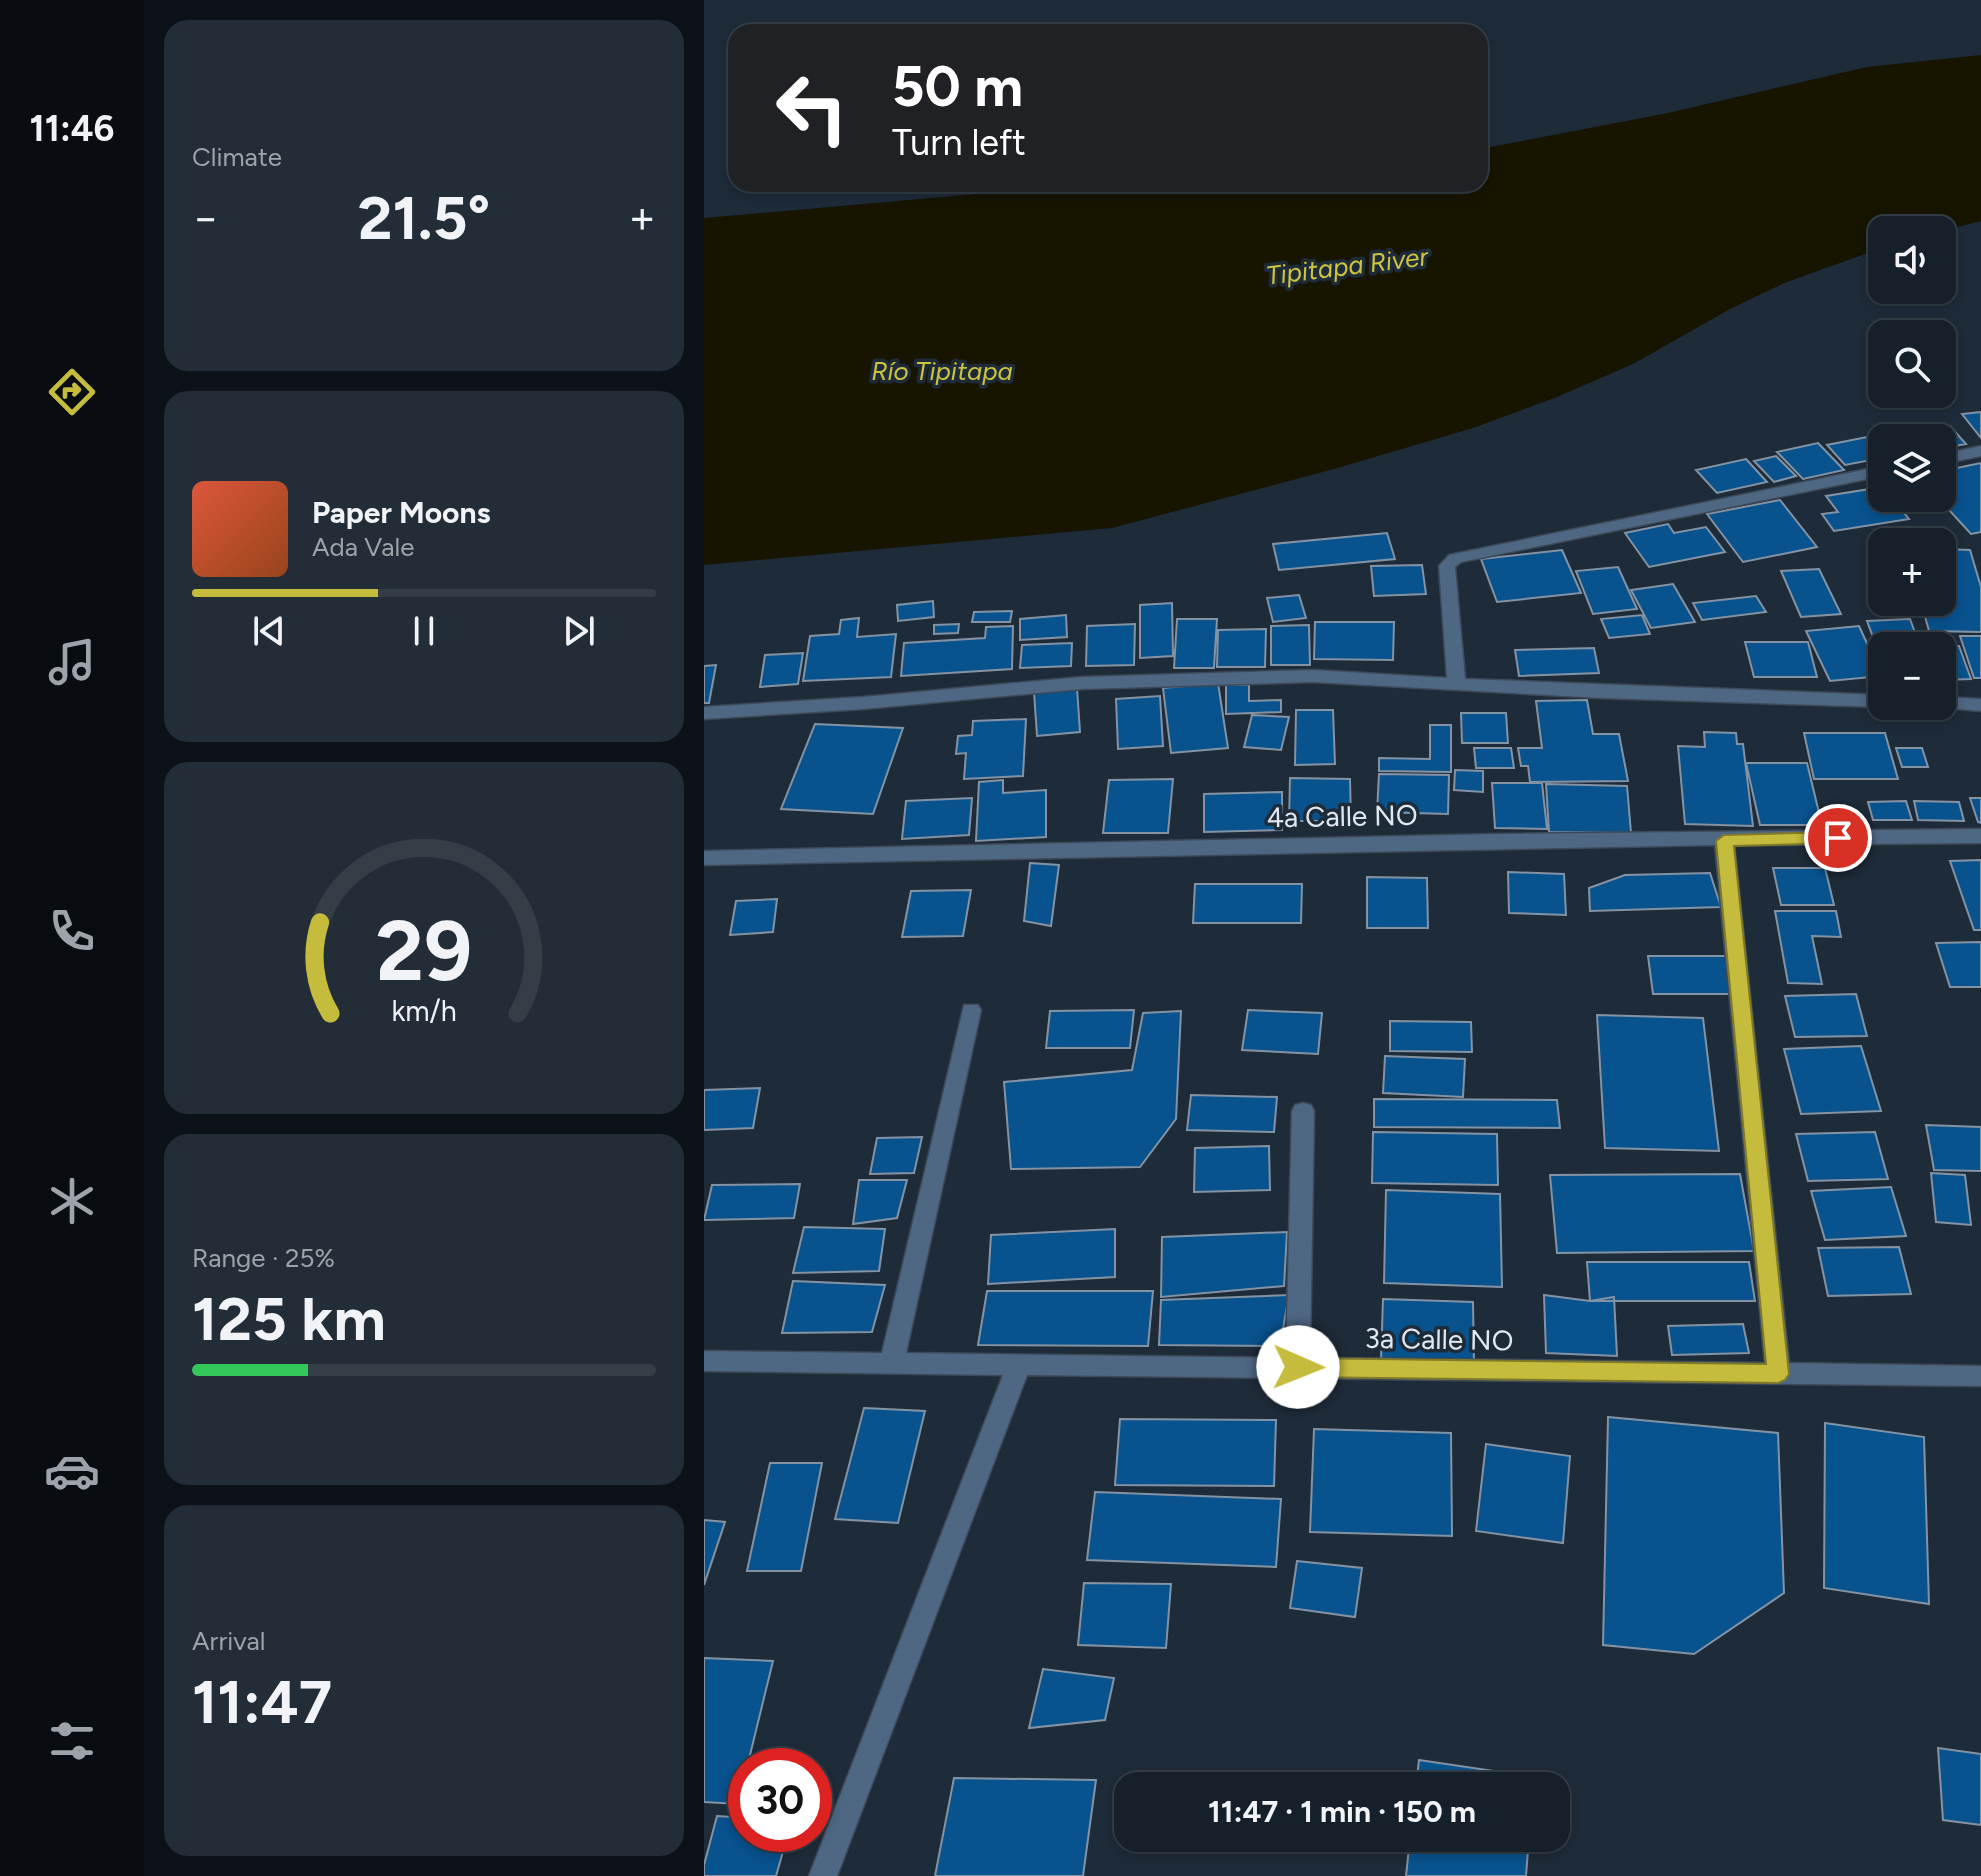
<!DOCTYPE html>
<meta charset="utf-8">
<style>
body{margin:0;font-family:Figtree,sans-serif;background:#232d37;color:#f1f3f6;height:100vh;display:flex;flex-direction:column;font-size:30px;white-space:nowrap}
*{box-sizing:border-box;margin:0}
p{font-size:26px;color:#9ea3a9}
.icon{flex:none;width:44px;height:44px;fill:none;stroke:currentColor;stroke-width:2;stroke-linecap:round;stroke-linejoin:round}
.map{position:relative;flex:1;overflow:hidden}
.sheet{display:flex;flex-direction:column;gap:20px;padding:20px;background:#0c1218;width:560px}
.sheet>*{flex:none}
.top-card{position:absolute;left:24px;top:24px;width:760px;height:168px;border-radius:24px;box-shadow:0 4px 12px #0003,0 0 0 2px #353e47;background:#202124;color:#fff;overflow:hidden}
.tools{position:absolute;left:1164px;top:216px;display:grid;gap:16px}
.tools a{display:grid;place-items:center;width:88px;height:88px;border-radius:16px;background:#16202b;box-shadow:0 4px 12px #0003,0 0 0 2px #353e47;font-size:40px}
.speed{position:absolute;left:24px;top:1748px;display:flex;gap:16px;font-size:40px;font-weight:700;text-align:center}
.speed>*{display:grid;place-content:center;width:104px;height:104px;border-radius:50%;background:#16202b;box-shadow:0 4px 12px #0003,0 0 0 2px #353e47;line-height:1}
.speed .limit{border:12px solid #d22;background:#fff;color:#111}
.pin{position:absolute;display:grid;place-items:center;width:68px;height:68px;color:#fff;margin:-34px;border:4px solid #fff;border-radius:50%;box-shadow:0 2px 8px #0007}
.me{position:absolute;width:88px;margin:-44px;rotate:91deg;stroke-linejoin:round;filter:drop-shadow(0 0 6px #0008)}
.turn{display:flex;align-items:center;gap:28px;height:168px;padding:0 32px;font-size:36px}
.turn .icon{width:104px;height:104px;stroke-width:2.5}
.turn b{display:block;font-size:56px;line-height:68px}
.big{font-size:60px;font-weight:700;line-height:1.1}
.sheet .tile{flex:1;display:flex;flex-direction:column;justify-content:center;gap:12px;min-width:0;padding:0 28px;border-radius:24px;background:#232d37}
.sheet .dial{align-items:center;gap:0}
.dial svg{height:208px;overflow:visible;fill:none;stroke:#353e47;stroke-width:7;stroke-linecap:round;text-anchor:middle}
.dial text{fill:#f1f3f6;stroke:none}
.song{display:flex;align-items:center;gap:24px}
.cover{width:96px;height:96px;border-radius:12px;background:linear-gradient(135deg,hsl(10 70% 55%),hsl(20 70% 35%))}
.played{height:8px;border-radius:4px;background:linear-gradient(90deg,#c5bc3d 40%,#353e47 40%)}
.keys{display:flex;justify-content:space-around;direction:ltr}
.heat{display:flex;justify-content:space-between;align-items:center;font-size:44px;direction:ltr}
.charge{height:12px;border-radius:6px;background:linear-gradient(90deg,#34c759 25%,#353e47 0)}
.trip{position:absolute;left:410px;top:1772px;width:456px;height:80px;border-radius:24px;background:#16202b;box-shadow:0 4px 12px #0003,0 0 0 2px #353e47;font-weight:700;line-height:80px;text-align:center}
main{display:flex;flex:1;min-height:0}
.tab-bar{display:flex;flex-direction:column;width:144px;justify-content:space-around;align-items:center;background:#090d11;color:#9ea3a9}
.tab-bar .icon{width:56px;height:56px}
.tab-bar .current{color:#c5bc3d}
.tab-bar b{font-size:36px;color:#f1f3f6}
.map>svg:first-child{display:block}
</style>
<main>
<nav class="tab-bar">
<b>11:46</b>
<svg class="icon current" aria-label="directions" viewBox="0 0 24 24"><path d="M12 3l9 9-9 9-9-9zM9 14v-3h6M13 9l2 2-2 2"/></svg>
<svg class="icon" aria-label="music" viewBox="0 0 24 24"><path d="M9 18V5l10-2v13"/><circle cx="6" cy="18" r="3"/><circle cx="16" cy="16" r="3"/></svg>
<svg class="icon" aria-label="phone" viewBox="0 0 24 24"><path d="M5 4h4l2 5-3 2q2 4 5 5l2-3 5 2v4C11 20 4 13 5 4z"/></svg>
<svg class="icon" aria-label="climate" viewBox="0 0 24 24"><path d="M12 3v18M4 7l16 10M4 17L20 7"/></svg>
<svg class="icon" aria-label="car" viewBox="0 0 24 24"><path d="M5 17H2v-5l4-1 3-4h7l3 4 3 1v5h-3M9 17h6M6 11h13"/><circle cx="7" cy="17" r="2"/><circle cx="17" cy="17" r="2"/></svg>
<svg class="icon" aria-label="filters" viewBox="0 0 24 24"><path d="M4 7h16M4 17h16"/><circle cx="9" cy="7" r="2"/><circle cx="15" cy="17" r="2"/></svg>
</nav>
<section class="sheet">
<div class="tile"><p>Climate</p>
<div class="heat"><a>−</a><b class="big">21.5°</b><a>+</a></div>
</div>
<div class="tile">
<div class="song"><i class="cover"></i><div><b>Paper Moons</b><p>Ada Vale</p></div></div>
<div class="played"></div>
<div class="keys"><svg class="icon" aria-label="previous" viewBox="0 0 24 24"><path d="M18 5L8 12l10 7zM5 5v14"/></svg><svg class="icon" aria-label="pause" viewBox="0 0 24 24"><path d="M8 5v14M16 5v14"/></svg><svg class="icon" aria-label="next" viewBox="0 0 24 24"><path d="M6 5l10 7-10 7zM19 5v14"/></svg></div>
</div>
<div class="tile dial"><svg viewBox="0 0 100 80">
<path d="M14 69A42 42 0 1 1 86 69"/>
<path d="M14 69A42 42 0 0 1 10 34" stroke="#c5bc3d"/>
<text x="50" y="56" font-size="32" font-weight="700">29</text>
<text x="50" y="72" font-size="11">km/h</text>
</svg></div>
<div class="tile"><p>Range · 25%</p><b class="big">125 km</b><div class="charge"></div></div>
<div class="tile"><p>Arrival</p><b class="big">11:47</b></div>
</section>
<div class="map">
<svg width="1277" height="1876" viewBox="0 0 1277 1876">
<rect width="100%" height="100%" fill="#1e2b39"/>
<!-- water -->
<path fill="#171500" d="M1277 55V221L1238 231 1178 230V248L1080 283 1026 309 929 364 853 397 769 428 630 469 408 528 0 565V218L386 184H776V149L964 113 1163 67Z"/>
<!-- building -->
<path fill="#08528e" stroke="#8493a3" stroke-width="2" d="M1277 412V438L1258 414Z
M1246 426 1262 444 1238 448V438H1205L1201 434Z
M1168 436 1178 446V458L1141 465 1123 445Z
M1114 443 1140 470 1099 479 1073 452Z
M1072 456 1092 476 1070 482 1050 461Z
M1042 459 1063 482 1013 493 992 470Z
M1277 463V532L1267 534 1234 498H1238V471Z
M1178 487V498H1188L1205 519 1130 531 1118 514 1134 512 1122 496Z
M1076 500 1113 547 1039 562 1003 514Z
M964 524 970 533 1002 527 1021 552 945 567 921 533Z
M683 533 691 559 575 570 569 544Z
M1238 549 1266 550 1277 587V632L1225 631 1217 602H1238Z
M858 550 877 593 793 602 777 559Z
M718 565 722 594 670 596 667 566Z
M914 567 933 609 889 614 872 571Z
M1115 569 1137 614 1097 617 1077 571Z
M969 584 991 622 947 628 927 590Z
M595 595 602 618 569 622 563 598Z
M1052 596 1062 612 998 620 989 603Z
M229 601 230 617 194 621 193 605Z
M468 603 469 656 436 658V605Z
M308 611 306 622H268L270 612Z
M362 615 363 637 316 640V619Z
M938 615 946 634 905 638 897 619Z
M155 618 153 637 192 634 187 677 99 681 106 636 135 634 137 620Z
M473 619H513L510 668H470Z
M1206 619 1216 646H1178V661L1163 621Z
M611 622H690L689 660 610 659Z
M255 624 254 633 230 634V625Z
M431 624 430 665 382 666 383 626Z
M605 625 606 665H567V626Z
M309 626 308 669 197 676 200 643 281 638 282 627Z
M1155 626 1178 676 1126 681 1102 631Z
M562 629 561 667H513L514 630Z
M1256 636H1277V678H1270Z
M1041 642H1104L1113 677H1050Z
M368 643 367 666 316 668 318 645Z
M1224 646H1255L1267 679 1238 680V646Z
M890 648 895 673 815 676 811 650Z
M99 653 94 684 56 687 61 655Z
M12 665 5 703H0V666Z
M514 683 524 748 467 753 459 688Z
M522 685H545V701L577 700V712L522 714Z
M373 688 376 732 333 736 330 692Z
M456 696 459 746 414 749 412 699Z
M883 700 889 734H915L924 781 826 782 824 766H817L814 748H838L832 701Z
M592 710H629L631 764 591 765Z
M757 713H802L804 743H758Z
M548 715 585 717 577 750 540 747Z
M322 719 319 776 260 779 262 753 252 754 254 736 268 735 269 721Z
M111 724 199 728 169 814 77 809Z
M726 725H747V772L675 771V758L726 759Z
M1000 732 1032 733 1033 744H1039L1049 826 981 824 974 746 1001 747Z
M1100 733H1181L1194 779H1110Z
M770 748H807L810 768H772Z
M1192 748H1218L1224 767H1198Z
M1042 763H1103L1118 825H1056Z
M751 770 779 771V792L750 790Z
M675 774 745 775 744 814 673 812Z
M586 778 646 779 647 821H585Z
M469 779 464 833H399L405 780Z
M299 780V793L342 790V837L272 841 275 782Z
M788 783H838L843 829 791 828Z
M842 784 923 786 927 833 845 832Z
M578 792V830L500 832V794Z
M268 798 265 835 198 839 202 801Z
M1266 798H1277V823L1274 822Z
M1202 801 1208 820H1169L1164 802Z
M1210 801 1255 802 1260 821 1214 820Z
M1277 860V930H1270L1246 861Z
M326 863 355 865 347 926 320 921Z
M1069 868H1121L1130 905H1077Z
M804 872 860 874 862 915 805 913Z
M1006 873 1017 907 886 911 885 888 921 875Z
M663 877 723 878 724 928H663Z
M491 884H598L597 923H489Z
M267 890 259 936 198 937 207 891Z
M73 899 69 932 26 935 32 901Z
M1071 911H1132L1137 937 1108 936 1118 984 1084 983Z
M1277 942V987H1246L1232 943Z
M944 956H1023L1029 994H949Z
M1152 994 1163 1036 1091 1037 1081 996Z
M430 1010 426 1048H342L346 1011Z
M544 1010 618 1013 614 1054 538 1050Z
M477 1011 472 1119 436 1167 307 1169 300 1082 428 1070 439 1013Z
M893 1015 999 1018 1015 1151 901 1148Z
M686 1021 767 1022 768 1052 686 1051Z
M1157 1046 1177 1111 1097 1114 1080 1049Z
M681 1056 761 1059 759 1097 679 1093Z
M56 1088 49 1128 0 1130V1090Z
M487 1095 573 1097 570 1132 483 1130Z
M670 1099 853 1100 856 1128 670 1127Z
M1222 1125 1277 1127V1171L1230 1170Z
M669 1132 793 1134 794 1185 668 1183Z
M1171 1132 1184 1179 1104 1181 1092 1134Z
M218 1137 210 1173 166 1174 173 1138Z
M565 1146 566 1190 490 1192 491 1148Z
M1227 1173 1261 1175 1267 1225 1232 1222Z
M1036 1174 1050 1251 853 1253 846 1175Z
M155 1180H203L193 1218 149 1224Z
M96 1184 90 1218 0 1220 8 1185Z
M1187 1187 1202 1236 1121 1240 1107 1191Z
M682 1190 796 1194 798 1287 680 1283Z
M100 1227 181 1229 175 1271 89 1273Z
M411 1229V1277L284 1284 287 1235Z
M583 1232 580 1286 457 1297 458 1237Z
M1195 1247 1207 1294 1124 1296 1114 1248Z
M883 1262H1045L1051 1301H886Z
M89 1281 181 1285 168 1332 78 1333Z
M283 1291H449L444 1346 274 1345Z
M585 1295 576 1346 455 1345 457 1300Z
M840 1295 886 1301 910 1297 913 1356 842 1353Z
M679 1299 769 1302 770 1363 677 1360Z
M1039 1324 1045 1353 968 1355 964 1326Z
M160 1408 221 1411 194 1523 131 1519Z
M904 1417 1074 1433 1080 1593 990 1654 899 1645Z
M416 1419 572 1420 570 1486 411 1485Z
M1121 1423 1220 1437 1225 1604 1120 1588Z
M610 1429 747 1433 748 1536 606 1532Z
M782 1444 866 1456 859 1543 772 1531Z
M66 1463H118L97 1571H43Z
M391 1492 577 1499 572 1567 383 1560Z
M0 1520 21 1522 0 1585Z
M593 1561 658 1568 651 1617 586 1608Z
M380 1583 467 1584 462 1648 374 1645Z
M0 1658 69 1661 34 1804 0 1802Z
M339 1669 410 1678 401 1720 325 1728Z
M1234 1748 1277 1754V1825L1239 1820Z
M715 1760 830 1777 829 1786H712Z
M250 1778 392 1780 379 1876H231Z
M13 1816 42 1818V1834H84L72 1876H0V1865Z
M706 1838H825L822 1876H702Z"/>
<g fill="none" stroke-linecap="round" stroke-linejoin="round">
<!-- minor casing -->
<g stroke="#3d4956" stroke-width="3">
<path id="minor" d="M1277 446V456L1238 464V454Z
M1178 466V476L757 562 751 567 761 679 1178 695V706H1181L1178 707 897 698 609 682 378 689 159 709 0 719V707L159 697 378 677 609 670 743 678 735 566 745 555Z
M1238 697 1277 699V711L1232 707 1238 706Z
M1277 829V843L1030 845 1085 1363 1277 1366V1386L323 1375 133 1876H105L299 1375 0 1371V1351L178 1353 260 1005H274L277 1010 202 1353 582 1358 588 1111 591 1105 599 1103 607 1105 610 1111 606 1358 1061 1363 1011 845 0 865V851L795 834Z"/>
</g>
<!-- minor -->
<use href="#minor" fill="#4e6783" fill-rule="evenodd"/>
</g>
<!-- route -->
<path fill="#c5bc3d" stroke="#807a28" stroke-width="2" d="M1134 832 1143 838 1141 843 1030 846 1085 1374 1081 1380 1074 1383 594 1377 586 1374 583 1367 586 1361 594 1358 1062 1364 1012 841 1020 835Z"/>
<g text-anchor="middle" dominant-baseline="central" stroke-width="7" stroke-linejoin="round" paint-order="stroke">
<!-- far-water labels -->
<g font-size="26" font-style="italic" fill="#cec440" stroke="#1e2b39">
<text transform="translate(643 266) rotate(-7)">Tipitapa River</text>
<text x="238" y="371">Río Tipitapa</text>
</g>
<!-- street labels -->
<g font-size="28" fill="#e0e8f1" stroke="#1e2b39">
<text transform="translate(638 816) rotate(-1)">4a Calle NO</text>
<text transform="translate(735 1339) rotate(1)">3a Calle NO</text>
</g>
</g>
</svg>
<div class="tools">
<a><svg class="icon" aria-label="sound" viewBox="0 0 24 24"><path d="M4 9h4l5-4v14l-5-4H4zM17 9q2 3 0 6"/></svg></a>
<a><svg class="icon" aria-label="search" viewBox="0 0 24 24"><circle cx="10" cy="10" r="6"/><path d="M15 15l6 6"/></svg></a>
<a><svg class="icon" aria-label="layers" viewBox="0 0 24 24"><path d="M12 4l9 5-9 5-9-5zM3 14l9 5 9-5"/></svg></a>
<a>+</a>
<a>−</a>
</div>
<div class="speed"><div class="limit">30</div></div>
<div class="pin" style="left:1134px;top:838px;background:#d93025"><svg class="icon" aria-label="arrive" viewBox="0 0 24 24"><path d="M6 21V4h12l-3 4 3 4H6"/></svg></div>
<svg class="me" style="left:594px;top:1367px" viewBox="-20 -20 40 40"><circle r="19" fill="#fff"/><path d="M0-13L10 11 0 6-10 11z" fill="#c5bc3d"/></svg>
<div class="trip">11:47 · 1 min · 150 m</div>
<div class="top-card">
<div class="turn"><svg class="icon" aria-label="left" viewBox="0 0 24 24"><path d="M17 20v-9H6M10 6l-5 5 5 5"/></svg><div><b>50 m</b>Turn left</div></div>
</div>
</div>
</main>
